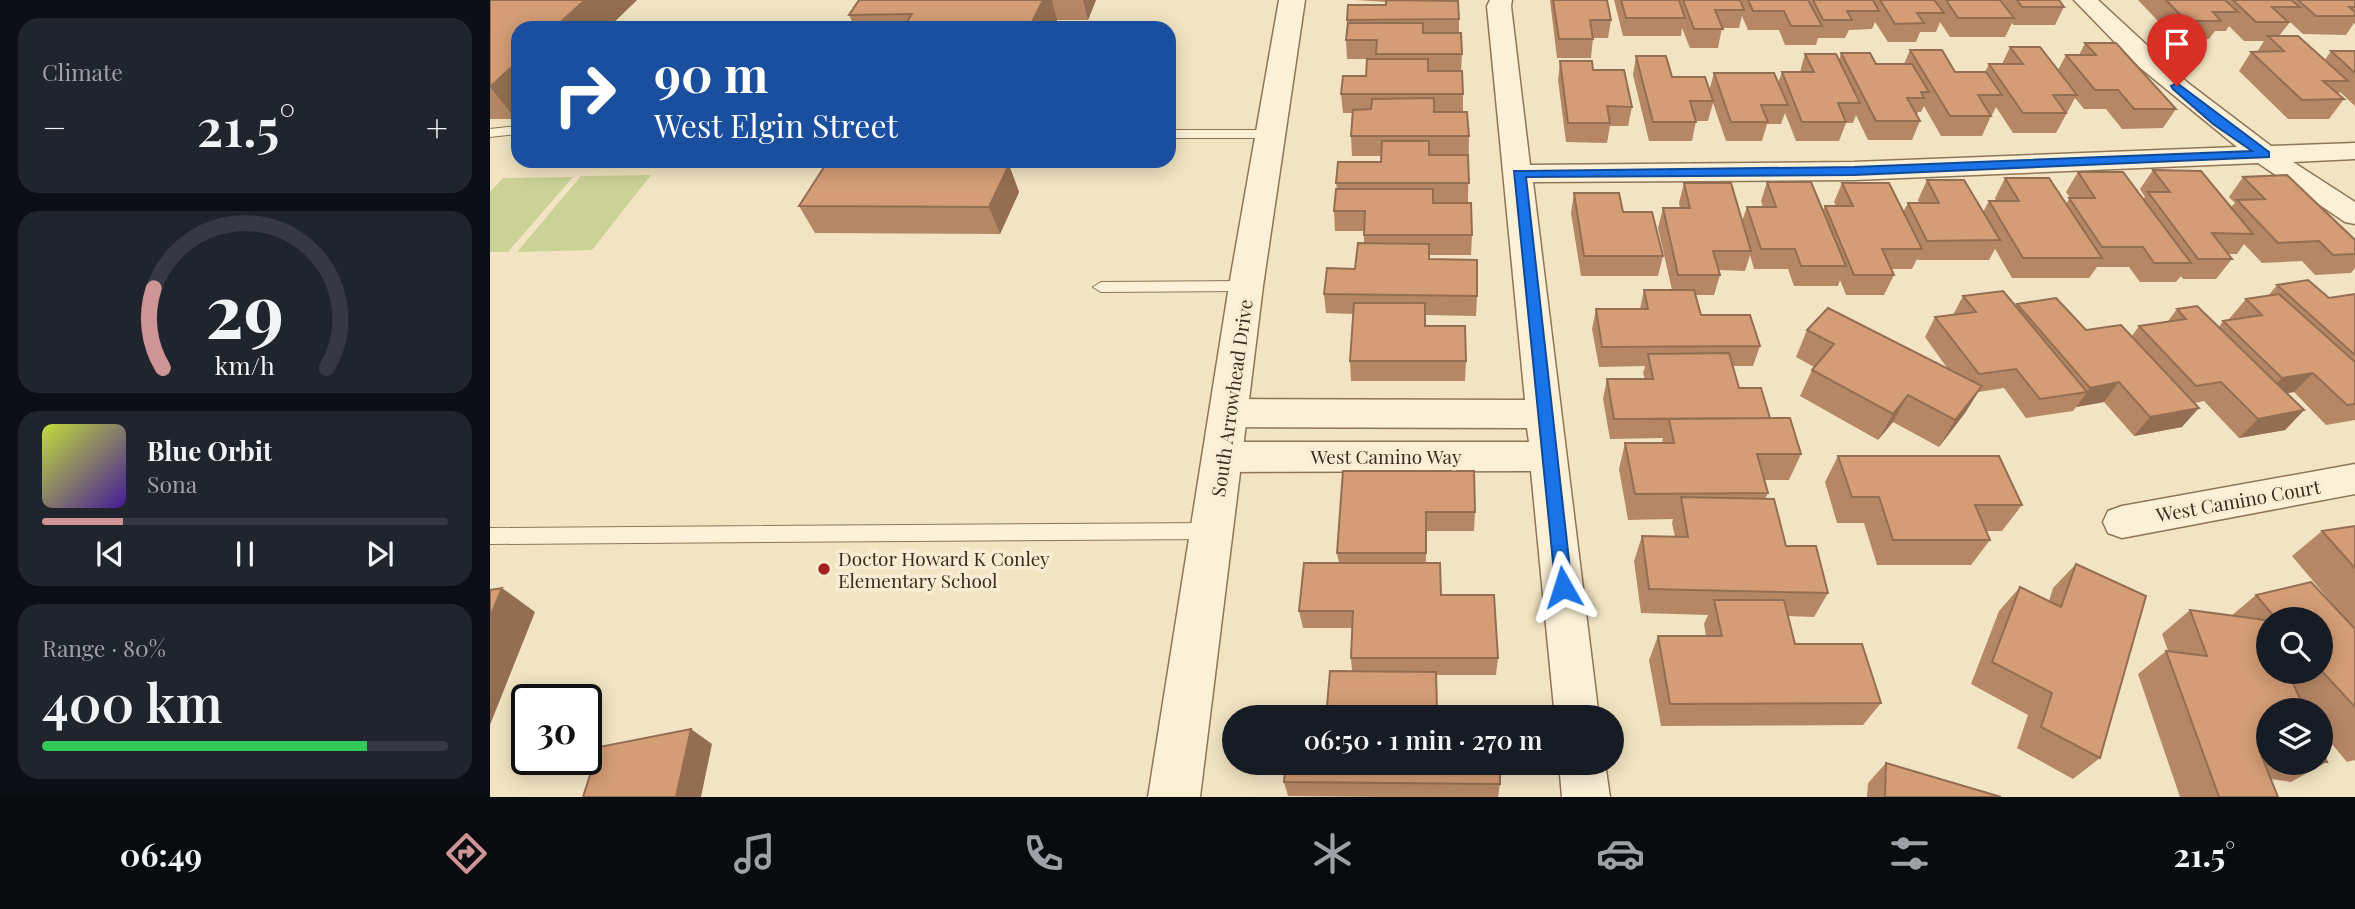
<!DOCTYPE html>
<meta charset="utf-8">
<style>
body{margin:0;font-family:"Playfair Display",serif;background:#20242c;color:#f1f3f6;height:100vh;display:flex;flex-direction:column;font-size:26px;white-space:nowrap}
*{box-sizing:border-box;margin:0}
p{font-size:23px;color:#9ea1a6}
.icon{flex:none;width:38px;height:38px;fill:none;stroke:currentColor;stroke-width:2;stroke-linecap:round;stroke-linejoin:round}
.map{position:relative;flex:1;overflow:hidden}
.drawer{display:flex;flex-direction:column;gap:18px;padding:18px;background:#0d0f14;width:490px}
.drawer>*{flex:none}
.guide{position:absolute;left:21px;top:21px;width:665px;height:147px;border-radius:21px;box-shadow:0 4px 18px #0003;background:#1a4fa0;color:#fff;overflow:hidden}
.fabs{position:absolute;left:1766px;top:607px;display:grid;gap:14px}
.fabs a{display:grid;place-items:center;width:77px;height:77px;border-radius:50%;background:#171b24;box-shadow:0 4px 18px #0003;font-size:35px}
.speed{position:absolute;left:21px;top:684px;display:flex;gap:14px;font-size:35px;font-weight:700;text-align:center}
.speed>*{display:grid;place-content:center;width:91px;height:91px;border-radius:50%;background:#171b24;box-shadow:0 4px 18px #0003;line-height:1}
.speed .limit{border:4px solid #111;border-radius:10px;background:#fff;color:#111}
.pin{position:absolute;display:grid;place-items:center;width:60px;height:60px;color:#fff;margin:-72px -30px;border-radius:50% 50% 50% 0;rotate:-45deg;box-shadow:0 0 7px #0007}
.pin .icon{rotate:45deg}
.me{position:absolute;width:77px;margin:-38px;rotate:354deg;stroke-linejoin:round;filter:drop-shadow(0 0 5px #0008)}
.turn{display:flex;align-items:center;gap:24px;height:147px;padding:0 28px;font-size:32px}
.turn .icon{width:91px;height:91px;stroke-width:2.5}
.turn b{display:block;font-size:49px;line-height:60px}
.big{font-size:52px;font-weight:600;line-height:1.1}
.drawer .tile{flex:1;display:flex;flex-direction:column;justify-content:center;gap:10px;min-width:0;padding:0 24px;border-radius:21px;background:#20242c}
.drawer .dial{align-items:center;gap:0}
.dial svg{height:182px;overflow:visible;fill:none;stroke:#363941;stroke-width:7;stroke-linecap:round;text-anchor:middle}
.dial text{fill:#f1f3f6;stroke:none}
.song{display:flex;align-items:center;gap:21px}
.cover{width:84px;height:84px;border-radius:10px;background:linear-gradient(135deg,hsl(70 70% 55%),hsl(260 70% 35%))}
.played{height:7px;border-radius:4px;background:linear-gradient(90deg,#ce9496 20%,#363941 20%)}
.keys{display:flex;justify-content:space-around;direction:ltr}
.heat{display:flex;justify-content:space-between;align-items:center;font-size:38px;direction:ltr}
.charge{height:10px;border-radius:5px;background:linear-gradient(90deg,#34c759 80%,#363941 0)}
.trip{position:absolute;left:732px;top:705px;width:402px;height:70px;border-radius:35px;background:#171b24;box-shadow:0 4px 18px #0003;font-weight:600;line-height:70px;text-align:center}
.tabs{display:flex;height:112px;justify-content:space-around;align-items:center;background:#090b0e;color:#9ea1a6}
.tabs .icon{width:49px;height:49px}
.tabs .on{color:#ce9496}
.tabs b{font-size:32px;color:#f1f3f6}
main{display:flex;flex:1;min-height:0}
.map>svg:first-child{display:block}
</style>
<main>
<section class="drawer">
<div class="tile"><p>Climate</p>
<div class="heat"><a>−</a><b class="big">21.5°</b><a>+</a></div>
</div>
<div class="tile dial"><svg viewBox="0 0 100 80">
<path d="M14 69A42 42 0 1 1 86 69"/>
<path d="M14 69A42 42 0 0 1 10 34" stroke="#ce9496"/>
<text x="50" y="56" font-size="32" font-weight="700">29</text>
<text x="50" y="72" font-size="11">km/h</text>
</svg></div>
<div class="tile">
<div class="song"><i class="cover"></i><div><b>Blue Orbit</b><p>Sona</p></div></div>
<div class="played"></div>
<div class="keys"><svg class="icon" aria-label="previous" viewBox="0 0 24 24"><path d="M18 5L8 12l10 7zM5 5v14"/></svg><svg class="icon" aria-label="pause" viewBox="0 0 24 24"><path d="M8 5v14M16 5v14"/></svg><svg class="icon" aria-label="next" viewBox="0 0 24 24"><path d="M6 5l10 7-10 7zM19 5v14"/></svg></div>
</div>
<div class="tile"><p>Range · 80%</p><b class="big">400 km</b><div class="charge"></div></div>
</section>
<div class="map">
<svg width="1865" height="797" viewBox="0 0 1865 797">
<rect width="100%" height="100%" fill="#f2e4c2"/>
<!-- green -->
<path fill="#cad295" d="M161 175 102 250 27 252 91 176Z
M83 177 18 252H0V192L13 178Z"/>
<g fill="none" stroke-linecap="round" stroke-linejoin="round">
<!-- service casing -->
<g stroke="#8e7557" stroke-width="2">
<path id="service" d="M28 126V134L0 137V129Z
M679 130H782L789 134 782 138H679Z
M756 281 764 286 756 291 611 292 603 287 611 282Z
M723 523 730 525 733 531 730 537 723 539 0 544V528Z"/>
</g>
<!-- minor casing -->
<g stroke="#8e7557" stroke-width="3">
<path id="minor" d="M1000 0H1022L1021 6 1040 165 1364 162 1747 147 1648 66 1584 0H1608L1698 83 1781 146 1865 143V159L1803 162 1865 202V224L1855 222 1768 163 1364 180 1043 182 1109 718H1065L1041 471 733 472 720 467 715 457 720 447 733 442H1039L1037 428 739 427 726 423 721 413 726 403 739 399 1035 400 997 6Z
M1865 464V494L1632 538 1618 533 1613 522 1618 511 1632 506Z
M1069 763H1115L1120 797H1072Z"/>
</g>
<!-- tertiary casing -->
<g stroke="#8e7557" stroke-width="3">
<path id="tertiary" d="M789 0H815L773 286 710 797H658L739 286Z"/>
</g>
<!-- service -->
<use href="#service" fill="#fcf1d7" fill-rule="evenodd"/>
<!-- minor -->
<use href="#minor" fill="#fcf1d7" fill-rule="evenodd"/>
<!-- tertiary -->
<use href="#tertiary" fill="#fcf1d7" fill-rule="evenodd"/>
</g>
<!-- wall -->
<path fill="#b68765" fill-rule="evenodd" d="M0 0H147L118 28H28V116L26 119H0Z
M369 0H606L598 20H567L564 28H365L359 15Z
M866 0H961L969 19V33L972 54 971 71 973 94V112L979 136 978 203H943L982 235 981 255H939V259L987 296 986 316 935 315V326L976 361 975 381H861L860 361 863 314 836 313 834 294 865 269 874 243V231H845L844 211 847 189 846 183 891 162 892 156H862L861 136 862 113H853L851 94 876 76 887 59H857L856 40 857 20 896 5V2Z
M1060 0H1117L1121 20 1118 38H1103L1101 58H1067Z
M1124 0H1569L1574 7 1565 25H1524L1522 23 1515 37H1460L1450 22 1446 32H1430L1426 42H1398L1385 22 1382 29 1359 30 1355 38H1328L1326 45H1295L1289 30H1258L1252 16 1249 28H1232L1228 48H1200L1192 28 1191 36H1133Z
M1648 0H1865V24L1864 23 1856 35 1813 34 1800 22 1789 36 1835 60 1841 51H1865V106L1850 92 1848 94 1854 99 1839 119H1798L1749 71 1761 52H1767L1774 41H1754L1739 26 1736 31H1725L1719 39H1685Z
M1595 43 1686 109 1673 128 1632 129 1616 109H1594L1585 98 1566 133H1523L1506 107 1502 115H1500L1501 116 1492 136H1451L1434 106 1431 112H1428L1427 115 1430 121 1422 140H1378L1366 115 1363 123H1356L1349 141H1306L1295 113 1291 124H1277L1272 141H1236L1223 103 1218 121H1206L1202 141H1159L1143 75 1146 56 1182 77 1219 91 1224 73 1288 83 1292 72H1310L1315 54 1349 60 1351 53 1386 64H1414L1420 50 1465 72H1495L1499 64H1512L1520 47 1568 70 1576 55H1589Z
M1070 61 1103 70 1142 107 1138 126H1120L1117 143 1076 142 1068 80Z
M349 161H484L483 165H519L529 192 510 234 325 233 309 206 351 165Z
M1663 170 1741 207 1745 203 1739 197 1753 177 1865 240V268L1861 273 1825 275 1812 261 1772 263 1754 244 1747 254H1737L1742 259 1726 279H1693L1691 276 1686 282H1650L1639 267H1607L1599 278H1522L1505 249 1499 260H1428L1427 259 1422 269H1401L1404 275 1394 295H1356L1350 280 1348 286H1304L1298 269H1264L1260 255 1255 271 1229 270 1230 275 1224 295H1205L1211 315 1270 346 1263 366H1243L1249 388 1280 418 1311 454 1299 480H1274L1278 493 1275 499 1296 546 1338 593 1324 617 1298 616 1305 644 1391 703 1373 725 1171 726 1159 660 1168 636H1216L1214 624 1218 615 1151 613 1144 561 1152 536 1185 537 1182 523 1183 519 1138 520 1129 469 1135 443H1172L1173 438 1120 439 1113 399 1117 379H1155L1153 373 1155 366 1109 367 1102 329 1106 309H1150L1154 290H1182L1168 228 1173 208H1190L1189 203 1194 183 1252 221 1257 207H1273L1271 201 1277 182 1333 210 1335 206H1346L1344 202 1352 183 1413 212 1418 203H1429L1428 200 1437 180 1493 212 1499 201H1506L1505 198 1515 178 1576 204 1580 198 1576 192 1588 172 1653 199 1655 197 1650 189Z
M1084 193 1173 256 1168 276H1091L1081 213Z
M1787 285 1839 298 1865 294V420L1836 425 1804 392 1797 393 1814 410 1795 430 1749 438 1714 401 1705 403 1692 427 1644 436 1614 402 1586 407 1583 411 1536 418 1514 388 1488 392 1475 413 1449 447 1403 422 1388 440 1310 396 1322 370 1324 367 1306 357 1317 330 1458 369 1435 337 1445 317 1463 315 1473 296 1526 306 1527 304 1596 330 1642 336 1649 326 1678 321 1687 309 1729 327 1733 321 1740 320 1739 319 1756 299 1778 296Z
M1348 456 1532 505 1512 531H1496L1500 540 1481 565H1387L1374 523H1347L1335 482Z
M853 471 985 512 984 531H936V563L951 595 1008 658 1006 675H947L836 718 862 671 861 658 862 628H813L809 611 849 563 847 553Z
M1865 526V760L1857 762 1830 730V710H1778V763H1830V747L1837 762 1801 782 1781 779 1788 797H1690L1648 674 1676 651H1678L1672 634 1700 610 1741 616 1766 595 1856 620 1802 556 1832 531ZM1778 620H1830V672H1778Z
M1586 564 1610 758 1583 779 1527 748 1538 715 1481 684 1509 611 1530 587 1559 601 1563 588Z
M1396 763 1511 797H1377L1378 783Z
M794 782 1010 784 1008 797H889L798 796Z"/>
<!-- shaded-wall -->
<path fill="#946e52" d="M95 0H147L118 28H64Z
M553 0H562L567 20 564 28H539Z
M593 0H606L598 20Z
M28 61V116L26 119 0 87Z
M457 161H461L471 183 455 164Z
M473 161H484L478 174Z
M519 165 529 192 510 234 499 207Z
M1823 373 1804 392 1774 397 1792 378Z
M1629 382 1614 402 1586 407 1600 388Z
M1492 386 1475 413 1449 447 1465 420Z
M1418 395 1403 422 1388 440 1403 414Z
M1709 408 1692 427 1644 436 1660 417Z
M1814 410 1795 430 1749 438 1768 419Z
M12 588 45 612 0 725V617Z
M201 729 222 744 211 797H186Z"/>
<!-- building -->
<path fill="#d49d75" stroke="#946e52" stroke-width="2" d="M0 0H95L64 28H28V61L0 87Z
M369 0H553L539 28H413L422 14 359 15Z
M896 0 968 1 969 19 857 20 858 5H896Z
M1063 0H1117L1121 20H1100L1103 39H1069Z
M1131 0H1189L1195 18H1136Z
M1193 0H1250L1254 10H1225L1233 29H1204Z
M1258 0H1318L1332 26H1301L1294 11H1263Z
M1323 0H1383L1389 11H1357L1362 20H1333Z
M1390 0H1444L1454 13H1427L1434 23 1405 24Z
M1456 0H1510L1524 18H1468Z
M1527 0H1569L1574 7H1532Z
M1676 0H1735L1748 12H1723L1731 21H1696Z
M1743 0H1801L1810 7H1782L1798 22H1766Z
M1808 0H1865V7H1859L1865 12V16H1826Z
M858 23H933V33H971L972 54H886L887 40H856Z
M1778 36H1808L1858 81H1833L1854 99 1812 100 1761 52 1794 51Z
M1595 43H1626L1686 109H1644L1628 90H1605L1576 55H1606Z
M1520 47H1550L1587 95H1563L1576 113H1533L1499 64H1533Z
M1420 50H1452L1465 72H1496L1512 95H1488L1501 116H1460Z
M1841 51H1865V73Z
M1351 53H1380L1386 64H1422L1439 92H1431L1434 98H1417L1430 121H1386Z
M1315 54H1346L1370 103H1348L1356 122H1312L1292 72H1324Z
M1146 56H1176L1182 77H1215L1223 101H1200L1206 122H1163Z
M877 59H938V71H972L973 94H851L853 76H876Z
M1070 61H1102L1103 70H1134L1142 107 1117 106 1120 123H1078Z
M1224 73H1284L1298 105H1271L1278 122H1241Z
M944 98V112H977L979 136H861L863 110 881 109 882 99Z
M892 141H939V155H978L979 183H846L848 162H891Z
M400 161H457L455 164 519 165 499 207 309 206 336 164 398 165Z
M1663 170 1711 171 1763 234 1722 233 1742 259H1708L1658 192H1680Z
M1588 172H1633L1701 263H1664L1653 247H1612L1579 198H1605Z
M1797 175 1865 240V254L1843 255 1829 241 1788 243 1747 200 1775 199 1753 177Z
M1515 178H1559L1612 258H1533L1499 201H1529Z
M1437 180H1474L1510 240 1437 241 1418 203H1449Z
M1277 182H1321L1356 266H1311L1305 249H1271L1257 207H1286Z
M1194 183H1241L1261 251H1223L1230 275H1188L1173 208H1200Z
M1352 183H1399L1432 249H1392L1404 275H1364L1335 206H1363Z
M846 189H943V203H981L982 235H874L875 211H844Z
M1084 193H1129L1133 212H1162L1173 256H1094Z
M868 243 939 244V259L987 260V296L834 294 837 268 865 269Z
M1818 280 1839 298 1865 294V355L1787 285Z
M1154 290H1204L1211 315H1260L1270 346 1112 347 1106 309H1158Z
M1513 291 1597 392 1550 399 1526 369 1489 374 1445 317 1486 312 1473 296Z
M1789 294 1865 362V404L1857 405 1823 373 1792 378 1733 321 1772 315 1756 299Z
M1566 298 1596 330 1631 325 1709 408 1660 417 1629 382 1600 388 1527 304Z
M864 303H935V326H975L976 361H860Z
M1707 306 1814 410 1768 419 1731 382 1706 386 1649 326 1696 319 1687 309Z
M1338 308 1492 386 1465 420 1418 395 1403 414 1322 370 1344 344 1317 330Z
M1239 353 1249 388H1271L1280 418 1124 419 1117 379H1163L1158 354Z
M1300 418 1311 454H1267L1278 493 1145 494 1135 443H1184L1179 419Z
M1348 456H1509L1532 505H1485L1500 540H1403L1389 497H1362Z
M853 471H984L985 512H936V553H847Z
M1191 497 1284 499 1296 546H1326L1338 593 1159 589 1152 536 1198 537Z
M1865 526V568L1832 531Z
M814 563H950L951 595H1004L1008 658H861L863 611H809Z
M1586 564 1656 596 1610 758 1551 727 1562 693 1502 662 1530 587 1571 607Z
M1821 582 1865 629V707L1830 669V620H1787L1766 595Z
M12 588 0 617V590Z
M1224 600H1294L1305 644H1372L1391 703 1180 704 1168 636H1232Z
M1700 610 1775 620 1778 627V672H1798L1815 710H1778V754L1770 752 1788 797H1729L1676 651 1717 656Z
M840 671 946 672 947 709H1007L1008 718H836Z
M201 729 186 797H93L109 747Z
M1830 747 1837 762 1830 761Z
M796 763H1010V784L794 782Z
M1396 763 1511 797H1395Z"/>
<!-- route -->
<path fill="#1a73e8" stroke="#114b97" stroke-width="2" d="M1687 83 1779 152V157L1364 175 1036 177 1082 587 1079 592H1066L1024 171 1364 167 1762 151 1723 124 1683 89 1681 86Z"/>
<!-- markers -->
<circle fill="#a32121" stroke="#f9eed3" stroke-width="2.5" cx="334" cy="569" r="7"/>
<g text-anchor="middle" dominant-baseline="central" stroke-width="7" stroke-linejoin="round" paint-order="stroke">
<!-- street labels -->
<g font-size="19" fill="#3d2c1d" stroke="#f9eed3">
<text transform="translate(741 398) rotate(-82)">South Arrowhead Drive</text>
<text x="896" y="456">West Camino Way</text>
<text transform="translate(1748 500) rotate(-10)">West Camino Court</text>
</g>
<!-- poi labels -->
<g font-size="19" fill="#3d2c1d" stroke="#f9eed3" text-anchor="start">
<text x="348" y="558">Doctor Howard K Conley<tspan x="348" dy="22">Elementary School</tspan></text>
</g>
</g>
</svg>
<div class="fabs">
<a><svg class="icon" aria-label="search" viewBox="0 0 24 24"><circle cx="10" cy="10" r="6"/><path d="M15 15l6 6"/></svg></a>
<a><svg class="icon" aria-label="layers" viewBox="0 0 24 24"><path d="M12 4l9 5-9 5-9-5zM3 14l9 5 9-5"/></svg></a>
</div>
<div class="speed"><div class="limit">30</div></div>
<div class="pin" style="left:1687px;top:86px;background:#d93025"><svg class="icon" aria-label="arrive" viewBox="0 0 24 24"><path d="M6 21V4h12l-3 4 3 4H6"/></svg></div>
<svg class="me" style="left:1073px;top:587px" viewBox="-20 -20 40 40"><path d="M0-17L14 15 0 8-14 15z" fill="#1a73e8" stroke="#fff" stroke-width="4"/></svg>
<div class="trip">06:50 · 1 min · 270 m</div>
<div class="guide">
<div class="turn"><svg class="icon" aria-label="right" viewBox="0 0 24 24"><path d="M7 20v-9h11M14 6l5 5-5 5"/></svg><div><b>90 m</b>West Elgin Street</div></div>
</div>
</div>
</main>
<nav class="tabs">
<b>06:49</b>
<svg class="icon on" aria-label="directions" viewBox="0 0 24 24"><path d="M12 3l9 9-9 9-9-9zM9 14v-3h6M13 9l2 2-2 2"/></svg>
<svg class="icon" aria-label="music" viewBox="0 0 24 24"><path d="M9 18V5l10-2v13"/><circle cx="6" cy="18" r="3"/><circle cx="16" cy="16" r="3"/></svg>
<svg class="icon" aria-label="phone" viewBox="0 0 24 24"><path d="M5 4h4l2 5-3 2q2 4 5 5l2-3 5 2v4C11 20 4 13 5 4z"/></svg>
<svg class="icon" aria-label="climate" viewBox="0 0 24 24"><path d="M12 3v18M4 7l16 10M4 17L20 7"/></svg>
<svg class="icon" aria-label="car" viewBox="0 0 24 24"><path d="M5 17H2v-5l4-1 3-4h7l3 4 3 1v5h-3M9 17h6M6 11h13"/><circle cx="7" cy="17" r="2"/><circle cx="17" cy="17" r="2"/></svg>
<svg class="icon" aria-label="filters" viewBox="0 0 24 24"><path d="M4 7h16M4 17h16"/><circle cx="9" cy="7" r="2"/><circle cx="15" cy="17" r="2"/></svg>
<b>21.5°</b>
</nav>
